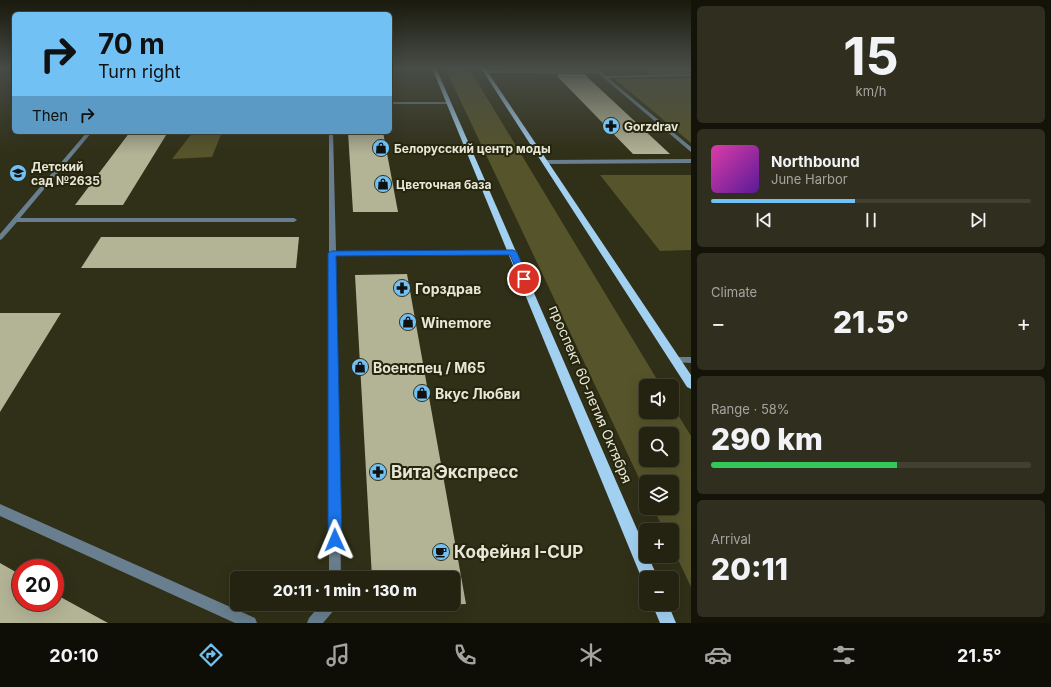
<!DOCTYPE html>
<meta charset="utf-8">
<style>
body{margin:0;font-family:Inter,sans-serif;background:#302f1f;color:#f1f3f6;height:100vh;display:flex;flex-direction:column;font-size:15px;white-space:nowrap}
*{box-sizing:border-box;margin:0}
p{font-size:13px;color:#a3a49f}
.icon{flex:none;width:22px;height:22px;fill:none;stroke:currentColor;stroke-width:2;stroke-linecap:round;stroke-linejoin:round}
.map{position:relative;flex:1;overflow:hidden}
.side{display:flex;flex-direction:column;gap:6px;padding:6px;background:#141309;width:360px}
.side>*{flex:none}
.guide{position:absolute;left:12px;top:12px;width:380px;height:122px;border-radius:6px;box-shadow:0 4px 16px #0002,0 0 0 1px #414031;background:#72c1f5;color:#111;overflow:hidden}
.fabs{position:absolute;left:639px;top:379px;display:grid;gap:8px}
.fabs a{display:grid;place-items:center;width:40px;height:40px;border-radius:6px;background:#242311;box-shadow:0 4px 16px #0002,0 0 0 1px #414031;font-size:20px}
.speed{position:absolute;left:12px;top:559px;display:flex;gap:8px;font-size:20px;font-weight:700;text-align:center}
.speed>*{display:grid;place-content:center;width:52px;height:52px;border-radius:50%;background:#242311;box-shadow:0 4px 16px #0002,0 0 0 1px #414031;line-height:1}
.speed .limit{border:6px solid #d22;background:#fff;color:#111}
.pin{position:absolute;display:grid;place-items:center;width:34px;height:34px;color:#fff;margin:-17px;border:2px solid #fff;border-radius:50%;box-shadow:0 1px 4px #0007}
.me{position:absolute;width:44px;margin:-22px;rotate:359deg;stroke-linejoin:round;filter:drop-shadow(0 0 3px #0008)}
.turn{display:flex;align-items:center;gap:14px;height:84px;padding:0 20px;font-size:18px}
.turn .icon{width:52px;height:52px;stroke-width:2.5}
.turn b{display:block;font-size:28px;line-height:34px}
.then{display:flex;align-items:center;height:38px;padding:0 20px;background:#0003;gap:8px;font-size:15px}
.big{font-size:30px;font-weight:800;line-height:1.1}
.side .tile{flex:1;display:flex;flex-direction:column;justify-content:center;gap:6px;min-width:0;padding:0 14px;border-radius:6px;background:#302f1f}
.side .dial{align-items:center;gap:0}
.dial b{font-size:52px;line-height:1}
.song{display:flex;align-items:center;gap:12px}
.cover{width:48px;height:48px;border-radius:6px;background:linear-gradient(135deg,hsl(320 70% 55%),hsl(270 70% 35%))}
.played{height:4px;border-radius:2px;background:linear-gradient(90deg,#72c1f5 45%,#414031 45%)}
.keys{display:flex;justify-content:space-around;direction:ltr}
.heat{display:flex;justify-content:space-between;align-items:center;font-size:22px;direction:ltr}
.charge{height:6px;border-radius:3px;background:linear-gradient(90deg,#34c759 58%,#414031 0)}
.trip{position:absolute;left:230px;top:571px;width:230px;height:40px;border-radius:6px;background:#242311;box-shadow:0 4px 16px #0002,0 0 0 1px #414031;font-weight:800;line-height:40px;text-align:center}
.menu{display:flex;height:64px;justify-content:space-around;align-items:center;background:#0e0e07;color:#a3a49f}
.menu .icon{width:28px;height:28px}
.menu .active{color:#72c1f5}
.menu b{font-size:18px;color:#f1f3f6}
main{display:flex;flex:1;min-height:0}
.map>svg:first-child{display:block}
</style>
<main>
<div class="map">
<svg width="691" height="623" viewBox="0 0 691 623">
<rect width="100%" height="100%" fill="#302f17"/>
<!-- green -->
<path fill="#55542b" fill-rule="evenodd" d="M445 68H469L661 386H646V412H672V405L691 436V587L672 547V530H664L653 508H672V482H646V493ZM646 434H672V460H646Z
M505 68H592L594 70 588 75H553L507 70Z
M637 68H691V74C674 74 651 79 637 68Z
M691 78V143L615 79Z
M193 132H222L212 157 172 159Z
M600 175H691V250L660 251Z"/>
<!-- building -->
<path fill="#b3b396" d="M559 74H584L670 154H633L557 76Z
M130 132H168L123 205H75Z
M348 132H383L398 212H353Z
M101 237H299L296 268H81Z
M407 274 466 604 373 607V604H453V578H372L355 275Z
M0 313H61L0 412Z
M0 563 21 575V602H55V594L108 623H0Z"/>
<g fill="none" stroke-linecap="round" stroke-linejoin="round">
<!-- service -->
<path fill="#697f8f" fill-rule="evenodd" d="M592 68H596L606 76 691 74V76L608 78 691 147V152L598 73H486L484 72 486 71H595Z
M390 102H449L451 103 449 104H390Z
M87 132H92L20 218H294L297 220 294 222H17L2 239 0 240V234Z
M329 132H333L336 251 513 250 516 252 513 254 336 255 341 578H329Z
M691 159V163L545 164 542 162 545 160Z
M675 357H691V363L672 362 671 360 672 358Z
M0 504 255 618 257 623H235L0 516Z
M321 604H337L335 609 323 623H307L309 618Z"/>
<!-- primary -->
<path fill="#a2d0f1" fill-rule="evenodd" d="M432 68H436L646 550V556H648L658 578H646V584H644Z
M481 68H485L691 375V389L687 387Z
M652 604H668L676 623H660Z"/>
</g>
<!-- sky -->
<linearGradient id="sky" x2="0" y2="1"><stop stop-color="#1a1a0d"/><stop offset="0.44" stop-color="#484d47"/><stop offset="1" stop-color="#484d47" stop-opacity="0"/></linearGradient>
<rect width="691" height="155" fill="url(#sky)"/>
<!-- route -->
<path fill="#1a73e8" stroke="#114b97" d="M513 250 517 252 528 279 527 281H521L510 255 336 256 342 540 340 545 335 547 330 545 328 540V253L332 251Z"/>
<!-- icons -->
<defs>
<g id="pharmacy-disc" transform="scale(0.9)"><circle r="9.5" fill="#72c1f5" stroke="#26250d"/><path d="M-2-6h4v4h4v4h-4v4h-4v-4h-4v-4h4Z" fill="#111"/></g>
<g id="shop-disc" transform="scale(0.9)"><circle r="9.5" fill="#72c1f5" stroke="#26250d"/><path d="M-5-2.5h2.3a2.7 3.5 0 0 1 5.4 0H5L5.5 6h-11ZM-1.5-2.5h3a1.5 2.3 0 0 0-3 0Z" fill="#111"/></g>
<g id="school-disc" transform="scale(0.9)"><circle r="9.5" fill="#72c1f5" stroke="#26250d"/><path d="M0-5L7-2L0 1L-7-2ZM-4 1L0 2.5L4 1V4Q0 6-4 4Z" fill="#111"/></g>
<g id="cafe-disc" transform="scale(0.9)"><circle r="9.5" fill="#72c1f5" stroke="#26250d"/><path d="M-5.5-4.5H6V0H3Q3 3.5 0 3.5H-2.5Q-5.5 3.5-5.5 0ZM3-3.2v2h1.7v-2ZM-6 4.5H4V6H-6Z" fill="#111"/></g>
</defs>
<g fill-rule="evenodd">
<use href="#pharmacy-disc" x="611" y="126"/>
<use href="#shop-disc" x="381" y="148"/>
<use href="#school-disc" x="18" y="173"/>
<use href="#shop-disc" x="383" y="184"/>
<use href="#pharmacy-disc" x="402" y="288"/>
<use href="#shop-disc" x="408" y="322"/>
<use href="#shop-disc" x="360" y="367"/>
<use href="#shop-disc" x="422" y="393"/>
<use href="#pharmacy-disc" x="378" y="472"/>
<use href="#cafe-disc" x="441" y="552"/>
</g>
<g text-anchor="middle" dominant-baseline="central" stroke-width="4" stroke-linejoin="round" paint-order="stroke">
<!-- far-poi labels -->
<g font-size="12" font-weight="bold" fill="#e7e7d8" stroke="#26250d" text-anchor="start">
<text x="624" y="126">Gorzdrav</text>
<text x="394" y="148">Белорусский центр моды</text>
<text x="31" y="166">Детский<tspan x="31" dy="14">сад №2635</tspan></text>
<text x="396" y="184">Цветочная база</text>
</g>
<!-- poi labels -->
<g font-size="14" font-weight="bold" fill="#e7e7d8" stroke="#26250d" text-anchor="start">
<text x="415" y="288">Горздрав</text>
<text x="421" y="322">Winemore</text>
<text x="373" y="367">Военспец / М65</text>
<text x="435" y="393">Вкус Любви</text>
</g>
<!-- street labels -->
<g font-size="14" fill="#e7e7d8" stroke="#26250d">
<text transform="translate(591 394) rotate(67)">проспект 60-летия Октября</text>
</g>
<!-- near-poi labels -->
<g font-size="17" font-weight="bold" fill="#e7e7d8" stroke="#26250d" text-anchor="start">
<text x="391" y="472">Вита Экспресс</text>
<text x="454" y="552">Кофейня I-CUP</text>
</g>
</g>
</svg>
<div class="fabs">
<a><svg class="icon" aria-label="sound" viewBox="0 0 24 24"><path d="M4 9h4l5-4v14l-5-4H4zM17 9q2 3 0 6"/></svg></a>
<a><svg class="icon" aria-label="search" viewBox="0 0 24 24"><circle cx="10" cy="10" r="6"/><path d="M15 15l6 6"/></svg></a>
<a><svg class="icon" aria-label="layers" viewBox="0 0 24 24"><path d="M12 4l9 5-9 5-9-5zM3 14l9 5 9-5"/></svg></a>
<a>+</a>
<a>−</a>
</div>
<div class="speed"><div class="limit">20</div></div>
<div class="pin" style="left:524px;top:279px;background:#d93025"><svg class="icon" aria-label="arrive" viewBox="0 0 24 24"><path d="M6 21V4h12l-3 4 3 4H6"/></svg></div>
<svg class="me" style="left:335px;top:540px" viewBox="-20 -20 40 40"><path d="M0-17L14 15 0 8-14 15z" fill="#1a73e8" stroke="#fff" stroke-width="4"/></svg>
<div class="trip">20:11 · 1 min · 130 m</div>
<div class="guide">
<div class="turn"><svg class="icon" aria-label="right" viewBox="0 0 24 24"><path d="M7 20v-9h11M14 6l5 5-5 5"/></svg><div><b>70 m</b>Turn right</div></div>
<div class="then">Then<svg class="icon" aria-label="right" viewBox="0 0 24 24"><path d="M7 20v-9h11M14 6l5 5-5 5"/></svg></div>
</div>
</div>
<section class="side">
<div class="tile dial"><b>15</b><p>km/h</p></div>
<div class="tile">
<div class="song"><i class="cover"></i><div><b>Northbound</b><p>June Harbor</p></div></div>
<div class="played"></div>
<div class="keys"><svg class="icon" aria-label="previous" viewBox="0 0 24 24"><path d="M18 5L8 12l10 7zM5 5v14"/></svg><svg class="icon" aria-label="pause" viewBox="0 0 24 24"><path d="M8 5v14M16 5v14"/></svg><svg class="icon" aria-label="next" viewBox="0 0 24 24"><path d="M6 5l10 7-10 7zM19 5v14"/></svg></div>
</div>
<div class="tile"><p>Climate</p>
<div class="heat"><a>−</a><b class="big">21.5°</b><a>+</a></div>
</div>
<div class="tile"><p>Range · 58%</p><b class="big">290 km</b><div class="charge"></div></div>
<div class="tile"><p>Arrival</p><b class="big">20:11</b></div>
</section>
</main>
<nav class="menu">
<b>20:10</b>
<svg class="icon active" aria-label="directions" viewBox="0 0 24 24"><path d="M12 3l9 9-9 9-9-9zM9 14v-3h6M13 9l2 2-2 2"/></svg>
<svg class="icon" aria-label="music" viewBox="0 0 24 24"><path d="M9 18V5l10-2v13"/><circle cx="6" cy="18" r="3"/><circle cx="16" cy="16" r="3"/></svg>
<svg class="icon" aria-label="phone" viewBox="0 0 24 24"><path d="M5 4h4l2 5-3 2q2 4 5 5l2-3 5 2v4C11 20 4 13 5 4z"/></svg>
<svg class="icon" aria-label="climate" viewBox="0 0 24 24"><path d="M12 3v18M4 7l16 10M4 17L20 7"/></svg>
<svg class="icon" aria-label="car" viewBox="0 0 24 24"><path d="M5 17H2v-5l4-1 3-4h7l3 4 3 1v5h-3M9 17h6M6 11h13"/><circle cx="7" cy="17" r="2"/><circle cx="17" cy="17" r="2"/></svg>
<svg class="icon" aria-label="filters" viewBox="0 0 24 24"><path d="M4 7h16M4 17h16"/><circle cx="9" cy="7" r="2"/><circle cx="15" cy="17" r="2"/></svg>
<b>21.5°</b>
</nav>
